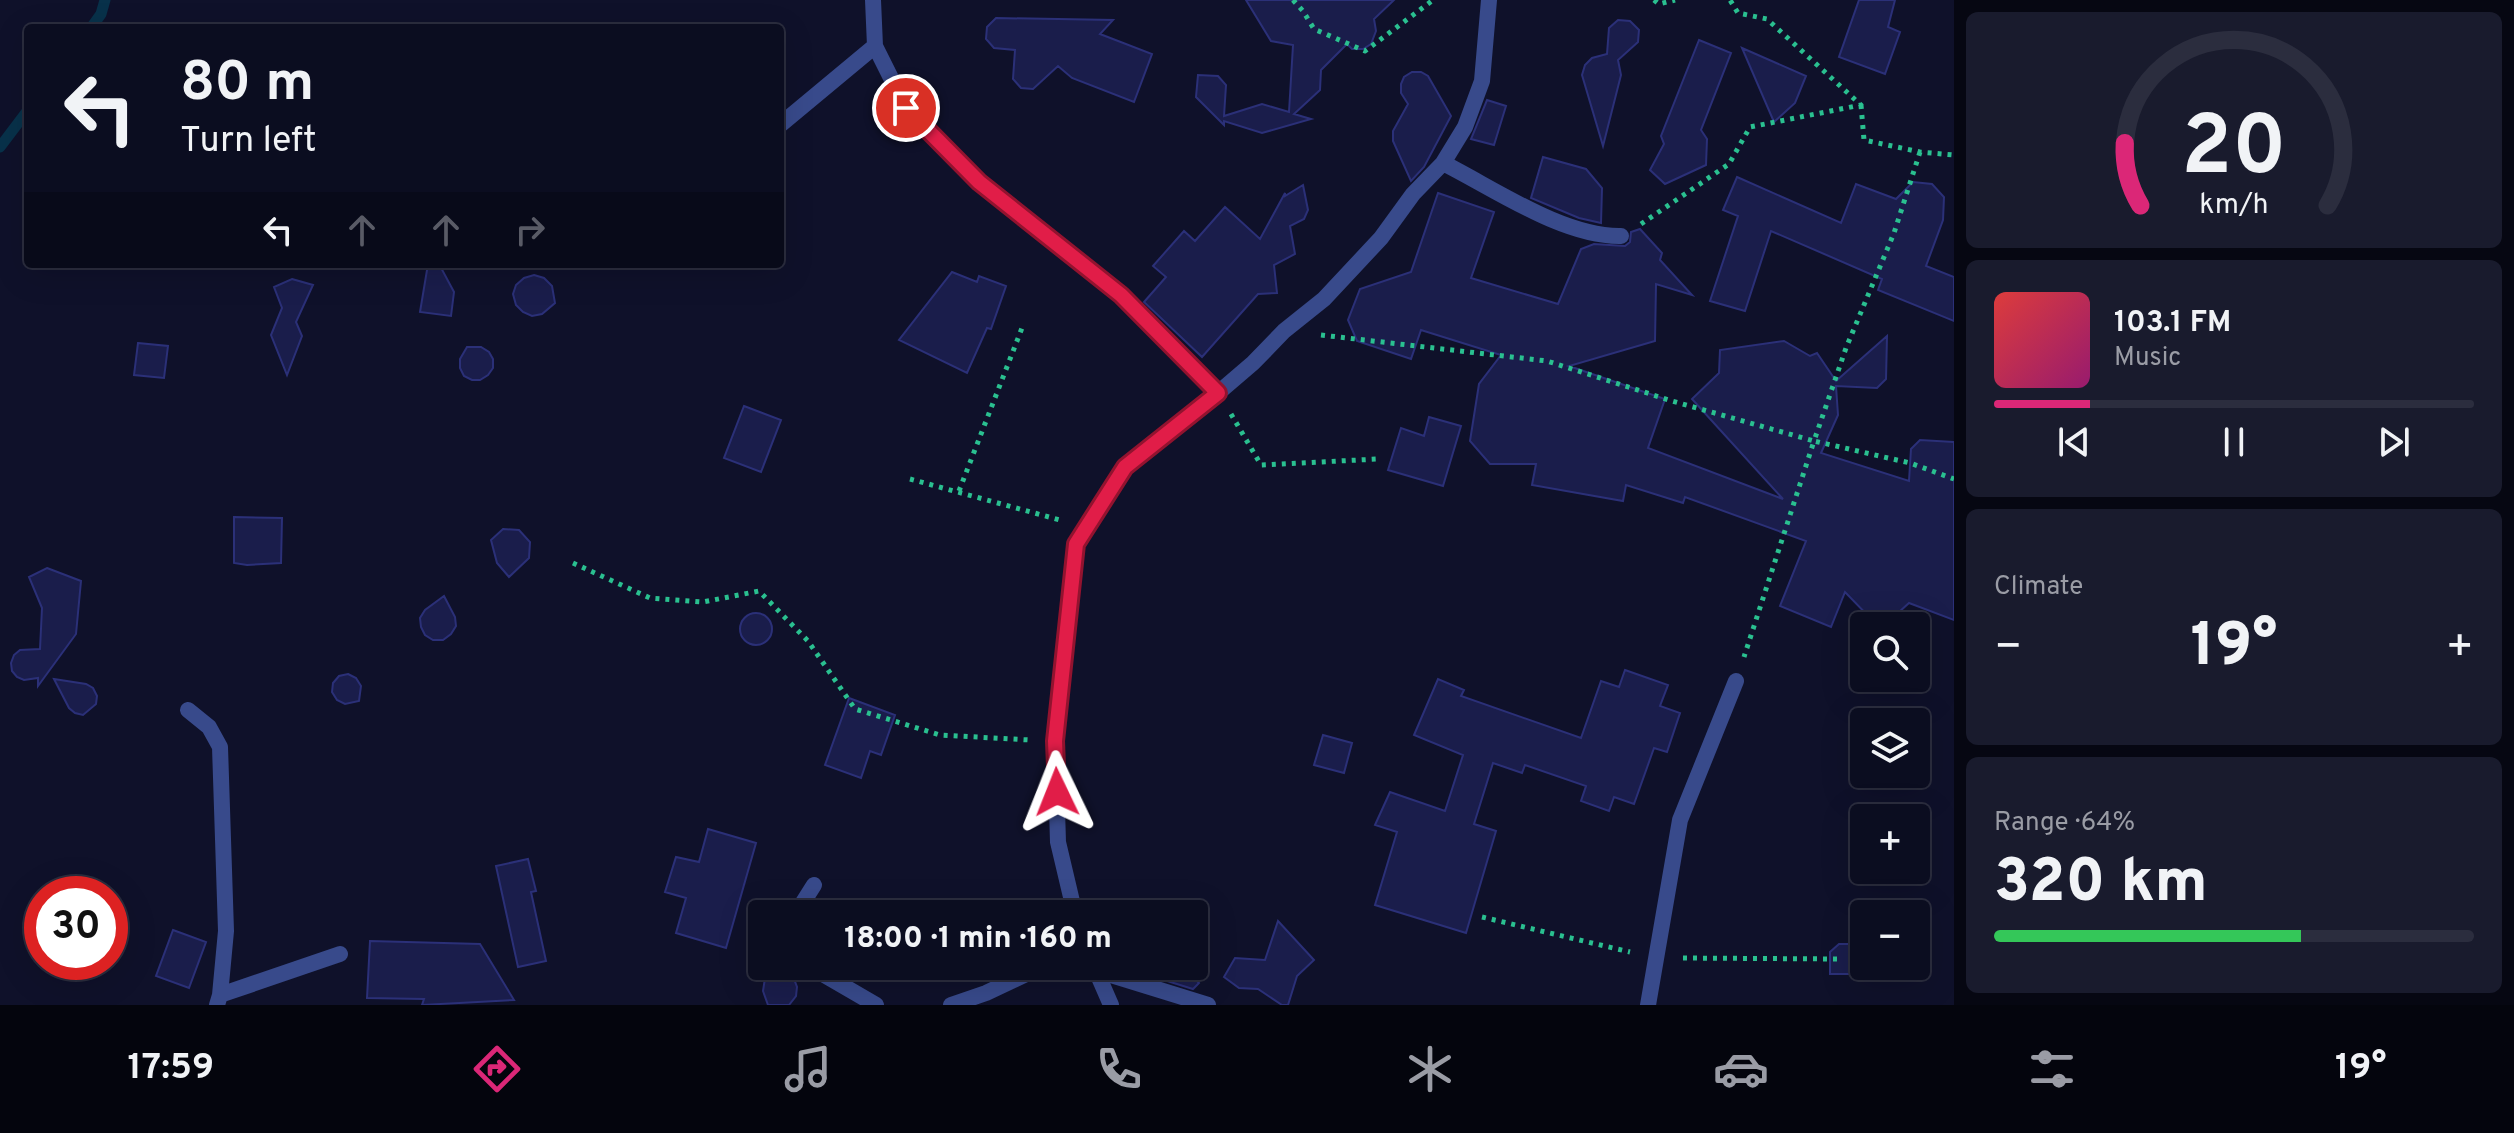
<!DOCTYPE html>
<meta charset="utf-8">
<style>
body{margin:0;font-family:Overpass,sans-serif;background:#191b2d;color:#f1f3f6;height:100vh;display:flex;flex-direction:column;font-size:30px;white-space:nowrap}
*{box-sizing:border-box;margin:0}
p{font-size:26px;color:#9a9ca5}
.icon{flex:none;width:44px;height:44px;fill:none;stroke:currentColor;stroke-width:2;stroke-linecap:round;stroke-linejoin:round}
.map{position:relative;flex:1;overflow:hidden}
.details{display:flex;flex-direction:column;gap:12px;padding:12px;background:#060712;width:560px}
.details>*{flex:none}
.guide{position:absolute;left:24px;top:24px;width:760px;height:244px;border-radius:8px;box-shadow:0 8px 32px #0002,0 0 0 2px #2b2d3e;background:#0b0d20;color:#f1f3f6;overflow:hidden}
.tools{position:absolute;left:1850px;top:612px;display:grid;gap:16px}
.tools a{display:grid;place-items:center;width:80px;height:80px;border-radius:8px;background:#0b0d20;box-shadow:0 8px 32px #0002,0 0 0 2px #2b2d3e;font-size:40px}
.speed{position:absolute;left:24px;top:876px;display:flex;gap:16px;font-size:40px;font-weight:700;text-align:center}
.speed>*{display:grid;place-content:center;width:104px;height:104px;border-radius:50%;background:#0b0d20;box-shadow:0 8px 32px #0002,0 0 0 2px #2b2d3e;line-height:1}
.speed .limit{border:12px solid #d22;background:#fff;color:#111}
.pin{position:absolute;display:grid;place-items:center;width:68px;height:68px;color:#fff;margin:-34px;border:4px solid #fff;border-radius:50%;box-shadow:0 2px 8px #0007}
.me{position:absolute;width:88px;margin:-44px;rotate:358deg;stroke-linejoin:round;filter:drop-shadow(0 0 6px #0008)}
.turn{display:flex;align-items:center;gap:28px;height:168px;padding:0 24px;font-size:36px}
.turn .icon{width:104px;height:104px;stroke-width:2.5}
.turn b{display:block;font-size:56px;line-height:68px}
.lanes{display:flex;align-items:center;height:76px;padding:0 24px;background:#0003;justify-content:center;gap:40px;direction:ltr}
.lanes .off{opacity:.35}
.big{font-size:60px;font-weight:800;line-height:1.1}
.details .card{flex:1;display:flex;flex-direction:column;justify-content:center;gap:12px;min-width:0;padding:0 28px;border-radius:12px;background:#191b2d}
.details .dial{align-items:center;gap:0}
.dial svg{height:208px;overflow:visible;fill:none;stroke:#2b2d3e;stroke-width:7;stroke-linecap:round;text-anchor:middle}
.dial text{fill:#f1f3f6;stroke:none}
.song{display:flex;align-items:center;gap:24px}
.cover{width:96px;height:96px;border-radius:12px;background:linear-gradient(135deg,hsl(0 70% 55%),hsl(320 70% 35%))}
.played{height:8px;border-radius:4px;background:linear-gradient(90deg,#db2777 20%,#2b2d3e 20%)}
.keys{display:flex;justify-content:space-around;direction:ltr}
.heat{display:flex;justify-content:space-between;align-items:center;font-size:44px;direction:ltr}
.charge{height:12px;border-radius:6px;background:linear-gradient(90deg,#34c759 64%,#2b2d3e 0)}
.trip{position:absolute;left:748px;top:900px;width:460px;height:80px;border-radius:8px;background:#0b0d20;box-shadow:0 8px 32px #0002,0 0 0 2px #2b2d3e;font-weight:800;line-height:80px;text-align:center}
.tabs{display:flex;height:128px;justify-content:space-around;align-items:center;background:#04050d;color:#9a9ca5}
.tabs .icon{width:56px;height:56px}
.tabs .active{color:#db2777}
.tabs b{font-size:36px;color:#f1f3f6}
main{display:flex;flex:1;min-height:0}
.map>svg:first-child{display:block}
</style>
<main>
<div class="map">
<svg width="1954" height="1005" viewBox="0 0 1954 1005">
<rect width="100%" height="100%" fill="#0f112a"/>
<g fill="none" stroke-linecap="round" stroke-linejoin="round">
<!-- stream -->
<path stroke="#08314a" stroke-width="11" d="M91 28 101 14 105 0
M0 147 28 110"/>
</g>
<!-- building -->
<path fill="#1a1d4b" stroke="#2b3078" stroke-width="2" d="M1246 0H1394L1374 19 1376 31 1371 44 1363 49H1352L1347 44 1321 70 1320 90 1294 114 1311 119 1262 133 1224 121V125L1196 97 1198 75 1218 76 1226 85 1224 116 1262 104 1289 112 1293 45 1271 41Z
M1859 0H1895L1888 27 1900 32 1885 74 1839 57Z
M996 18 1113 20 1100 34 1152 54 1134 102 1072 78 1058 66 1033 89 1021 88 1013 79 1015 50 994 48 986 39 987 27Z
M1618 20 1630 21 1639 30 1638 42 1618 60 1621 75 1603 146 1582 75 1585 65 1592 58 1607 54 1609 28Z
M1699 40 1731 53 1701 130 1707 139 1706 165 1665 184 1650 170 1664 144 1661 136Z
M1742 48 1806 76 1795 103 1774 122Z
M1412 72H1421L1428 76 1451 116 1424 167 1411 181 1393 141V131L1408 104 1401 93V84L1404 77Z
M1487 100 1506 106 1494 145 1471 139Z
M1543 157 1586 169 1602 188 1601 223 1579 218 1531 198Z
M1737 177 1841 223 1856 184 1896 199 1913 182 1932 184 1944 197 1943 220 1926 266 1954 277V321L1878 290 1882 279 1771 231 1745 311 1710 301 1738 216 1723 210Z
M1303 185 1308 210 1304 219 1290 226 1295 254 1274 265 1277 293 1258 294 1202 357 1144 302 1166 277 1153 266 1184 231 1195 241 1225 207 1260 239 1285 193V196Z
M1438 193 1494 212 1471 278 1558 304 1581 249 1594 244 1625 246 1630 242 1631 232 1640 229 1662 253 1660 260 1692 295 1656 284 1655 341 1569 366 1665 399 1648 448 1783 499 1692 399 1719 373 1720 350 1784 341 1810 356 1817 353 1836 381 1887 336 1886 379 1877 388 1836 386 1838 415 1821 453 1909 481 1911 449 1920 440 1954 442V620L1909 603 1887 623H1875L1845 592 1831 627 1780 606 1806 541 1685 497 1683 503 1626 485 1623 501 1532 485 1536 464H1490L1470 441 1479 384 1501 355 1421 330 1411 359 1357 341 1348 320 1360 289 1411 272Z
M428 264H439L454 292 451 316 420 312Z
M952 272 977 282 979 276 1006 286 991 329 987 328 967 373 899 340Z
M534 275 544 278 552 286 555 303 542 314 532 316 523 312 516 305 513 294 516 285 524 278Z
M292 279 313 285 296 322 302 336 287 375 271 335 282 308 274 287Z
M138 343 168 346 164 378 134 375Z
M467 347H481L489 352 493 359V368L488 375 480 380H472L464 376 460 368V359Z
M744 406 781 420 761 472 724 458Z
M1429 417 1461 426 1443 486 1388 470 1401 428 1424 436Z
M234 517 282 518 281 563 247 565 234 563Z
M503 529 519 530 530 542 529 558 509 577 497 563 491 540Z
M47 568 81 581 76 634 38 686V678L24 680 17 677 12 671 11 663 14 655 20 650 40 649 42 608 29 577Z
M444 596 455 617 456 626 451 634 443 640H433L425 635 421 627 420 618 425 610Z
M740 629a16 16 0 1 1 32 0a16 16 0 1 1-32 0Z
M1625 670 1668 685 1660 706 1680 713 1667 752 1654 748 1634 804 1614 797 1609 811 1581 801 1586 786 1525 765 1522 773 1493 763 1474 824 1496 831 1466 933 1375 905 1397 832 1375 825 1390 792 1445 811 1463 755 1414 735 1438 679 1464 690 1461 696 1581 738 1601 681 1619 687Z
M348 674 356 678 361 686 359 701 345 704 337 700 332 692 333 683 339 676Z
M54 679 86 684 93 688 97 696 96 704 83 715 75 713 69 708Z
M849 698 895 715 881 755 870 751 861 778 825 765Z
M1323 735 1352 743 1344 773 1314 765Z
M708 829 756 843 726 948 676 933 686 898 665 892 676 857 699 862Z
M528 859 536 891 531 892 546 961 518 967 496 866Z
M1278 921 1314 960 1297 976 1288 1005H1282L1258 989 1239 988 1224 977 1235 958 1265 960Z
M173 930 206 942 189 988 156 976Z
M370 941 480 944 514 1000 422 1005 424 999 367 998Z
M1839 944H1851L1860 953 1859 965 1850 974H1830V952Z
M1172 967 1185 968 1199 983 1193 989 1164 980V976Z
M778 972 787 974 794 979 797 987 796 996 789 1005H768L763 991 765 978Z"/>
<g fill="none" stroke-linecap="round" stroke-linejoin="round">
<!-- path -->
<path stroke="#2ac090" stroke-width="5" stroke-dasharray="4 6" stroke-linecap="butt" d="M1293 0 1303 11 1314 29 1365 51 1433 0
M1654 0 1659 4 1675 0
M1861 105 1864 140 1920 152 1954 155
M1920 152 1894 233 1846 348 1814 441 1910 463 1954 479
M1641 224 1729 164 1750 127 1861 105 1767 19 1738 13 1730 0
M1321 335 1547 361 1672 401 1814 441 1744 657
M1231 414 1261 465 1378 459
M910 479 1060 520
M959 491 1022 328
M573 563 650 598 703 602 759 591 808 641 855 709 940 735 1030 740
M1482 917 1630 952
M1683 958 1842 959"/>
<!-- street -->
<path stroke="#384a8b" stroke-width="16" d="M873 0 875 46 906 108 979 182 1121 295 1218 393
M780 125 875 46
M1443 163C1495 189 1563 237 1621 236
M188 710 209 727 220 747 226 931 220 995 217 1005
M799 914 802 904 814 885
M1075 914 1058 842 1055 741 1076 544 1125 467 1218 393 1253 363 1284 331 1324 299 1381 238 1413 194 1443 163 1465 127 1482 81 1489 0
M809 966 876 1005
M1094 966 1111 1005
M1095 970 1208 1005
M220 995 340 954
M951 1005 986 993 1043 966
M1648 1005 1680 820 1736 681"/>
</g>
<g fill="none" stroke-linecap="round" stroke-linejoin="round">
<!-- route casing -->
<g stroke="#92132f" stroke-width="20">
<path id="route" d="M906 108 979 182 1121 295 1218 393 1125 467 1076 544 1055 741 1057 792"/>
</g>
<!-- route -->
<use href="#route" stroke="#e11d48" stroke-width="14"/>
</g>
</svg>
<div class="tools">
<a><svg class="icon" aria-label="search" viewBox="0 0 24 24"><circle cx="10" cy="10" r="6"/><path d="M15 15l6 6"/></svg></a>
<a><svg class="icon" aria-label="layers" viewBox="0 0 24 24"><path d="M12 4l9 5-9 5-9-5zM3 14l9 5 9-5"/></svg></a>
<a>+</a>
<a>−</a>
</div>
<div class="speed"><div class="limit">30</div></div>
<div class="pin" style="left:906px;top:108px;background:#d93025"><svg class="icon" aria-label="arrive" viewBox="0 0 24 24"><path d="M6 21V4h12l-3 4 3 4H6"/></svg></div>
<svg class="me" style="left:1057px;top:792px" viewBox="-20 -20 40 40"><path d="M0-17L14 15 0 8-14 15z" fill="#e11d48" stroke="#fff" stroke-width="4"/></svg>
<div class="trip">18:00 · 1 min · 160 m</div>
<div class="guide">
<div class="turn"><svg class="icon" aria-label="left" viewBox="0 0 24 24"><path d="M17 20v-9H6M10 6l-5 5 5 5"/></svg><div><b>80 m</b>Turn left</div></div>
<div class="lanes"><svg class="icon" aria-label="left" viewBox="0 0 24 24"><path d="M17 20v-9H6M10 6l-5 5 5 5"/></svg><svg class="icon off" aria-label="ahead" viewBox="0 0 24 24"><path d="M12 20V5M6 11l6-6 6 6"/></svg><svg class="icon off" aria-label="ahead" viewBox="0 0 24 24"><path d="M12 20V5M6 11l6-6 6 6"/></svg><svg class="icon off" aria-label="right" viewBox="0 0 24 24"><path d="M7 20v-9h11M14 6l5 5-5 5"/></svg></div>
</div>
</div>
<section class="details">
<div class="card dial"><svg viewBox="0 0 100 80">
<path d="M14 69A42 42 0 1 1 86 69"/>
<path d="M14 69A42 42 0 0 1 8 45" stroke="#db2777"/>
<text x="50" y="56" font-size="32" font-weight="700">20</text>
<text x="50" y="72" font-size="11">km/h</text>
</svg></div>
<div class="card">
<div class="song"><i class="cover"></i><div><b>103.1 FM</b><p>Music</p></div></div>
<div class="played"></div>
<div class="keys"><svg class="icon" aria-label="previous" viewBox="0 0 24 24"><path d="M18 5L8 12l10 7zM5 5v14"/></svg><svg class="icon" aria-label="pause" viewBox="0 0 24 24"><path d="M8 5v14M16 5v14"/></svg><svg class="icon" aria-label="next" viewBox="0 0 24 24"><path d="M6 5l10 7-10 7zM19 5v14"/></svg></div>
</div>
<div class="card"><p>Climate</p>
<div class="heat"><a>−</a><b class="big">19°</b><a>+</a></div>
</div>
<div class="card"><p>Range · 64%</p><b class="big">320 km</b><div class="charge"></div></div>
</section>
</main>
<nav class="tabs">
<b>17:59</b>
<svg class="icon active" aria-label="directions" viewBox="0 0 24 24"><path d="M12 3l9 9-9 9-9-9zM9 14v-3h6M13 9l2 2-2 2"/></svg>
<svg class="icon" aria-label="music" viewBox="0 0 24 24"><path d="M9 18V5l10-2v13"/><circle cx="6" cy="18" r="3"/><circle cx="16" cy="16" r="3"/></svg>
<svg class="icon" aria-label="phone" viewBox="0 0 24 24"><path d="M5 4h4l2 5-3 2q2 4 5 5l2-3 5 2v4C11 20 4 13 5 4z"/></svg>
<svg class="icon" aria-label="climate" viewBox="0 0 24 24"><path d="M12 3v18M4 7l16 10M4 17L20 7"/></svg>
<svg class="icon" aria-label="car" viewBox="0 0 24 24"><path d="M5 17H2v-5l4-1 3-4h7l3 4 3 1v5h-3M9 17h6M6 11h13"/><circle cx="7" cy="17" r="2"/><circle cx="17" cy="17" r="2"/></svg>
<svg class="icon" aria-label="filters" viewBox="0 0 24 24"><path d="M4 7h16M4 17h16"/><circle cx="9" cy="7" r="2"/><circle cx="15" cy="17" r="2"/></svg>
<b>19°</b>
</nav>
